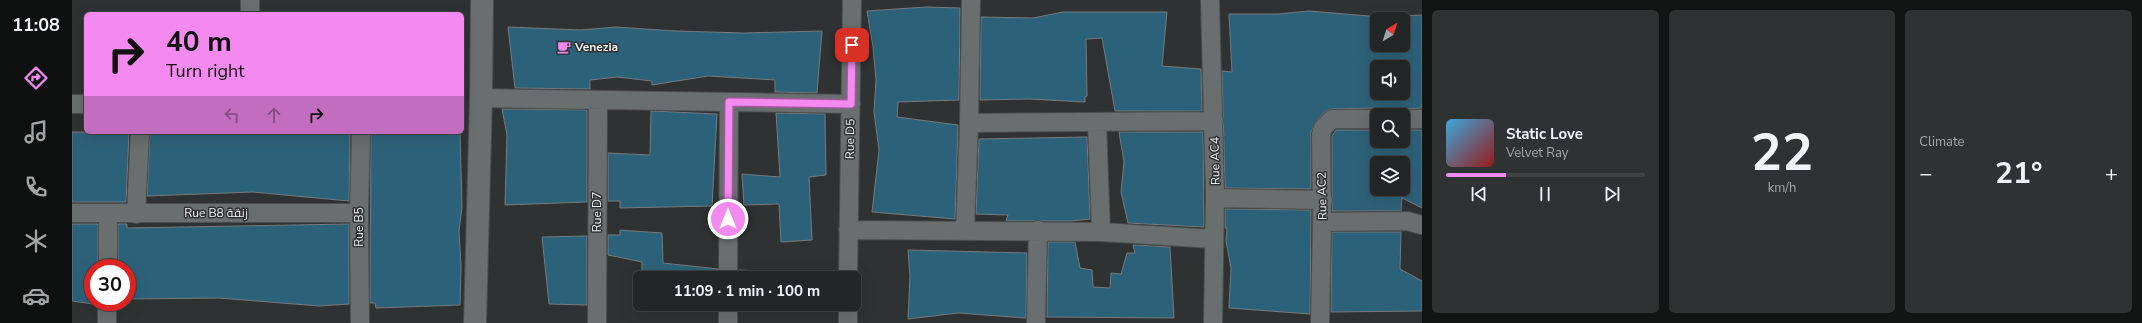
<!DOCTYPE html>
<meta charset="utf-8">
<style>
body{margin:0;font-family:"Nunito Sans",Cairo,sans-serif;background:#2f3232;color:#f1f3f6;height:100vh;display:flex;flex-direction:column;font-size:15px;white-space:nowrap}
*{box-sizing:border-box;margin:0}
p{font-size:13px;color:#a3a5a7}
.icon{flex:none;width:22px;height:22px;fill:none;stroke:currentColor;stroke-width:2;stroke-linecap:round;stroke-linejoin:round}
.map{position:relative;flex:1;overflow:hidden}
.sheet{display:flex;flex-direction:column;gap:10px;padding:10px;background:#131515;width:720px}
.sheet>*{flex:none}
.top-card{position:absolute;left:12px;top:12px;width:380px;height:122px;border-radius:6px;box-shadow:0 4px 16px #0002,0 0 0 1px #404343;background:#f489f0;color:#111;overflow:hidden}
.needle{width:26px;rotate:38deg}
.controls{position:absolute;left:1298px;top:12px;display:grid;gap:8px}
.controls a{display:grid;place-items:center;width:40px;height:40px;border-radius:6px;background:#232626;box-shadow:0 4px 16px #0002,0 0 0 1px #404343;font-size:20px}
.speed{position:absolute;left:12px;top:259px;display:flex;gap:8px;font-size:20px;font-weight:700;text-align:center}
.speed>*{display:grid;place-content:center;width:52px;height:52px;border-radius:50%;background:#232626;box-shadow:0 4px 16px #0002,0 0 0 1px #404343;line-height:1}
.speed .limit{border:6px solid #d22;background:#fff;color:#111}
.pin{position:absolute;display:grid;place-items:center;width:34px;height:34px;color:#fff;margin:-17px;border-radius:8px;box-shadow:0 2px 6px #0006}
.me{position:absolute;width:44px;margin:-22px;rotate:0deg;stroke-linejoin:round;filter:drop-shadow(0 0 3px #0008)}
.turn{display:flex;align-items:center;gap:14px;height:84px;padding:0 16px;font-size:18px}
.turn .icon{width:52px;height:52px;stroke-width:2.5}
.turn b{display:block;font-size:28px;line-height:34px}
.lanes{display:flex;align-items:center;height:38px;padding:0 16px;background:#0003;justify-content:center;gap:20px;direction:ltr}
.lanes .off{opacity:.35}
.big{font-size:30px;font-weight:700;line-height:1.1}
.sheet .card{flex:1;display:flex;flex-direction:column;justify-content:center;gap:6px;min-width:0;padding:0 14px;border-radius:6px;background:#2f3232}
.sheet .dial{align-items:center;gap:0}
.dial b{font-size:52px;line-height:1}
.song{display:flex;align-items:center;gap:12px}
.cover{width:48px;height:48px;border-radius:6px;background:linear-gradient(135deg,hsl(200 70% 55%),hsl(0 70% 35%))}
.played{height:4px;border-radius:2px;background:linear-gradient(90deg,#f489f0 30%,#404343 30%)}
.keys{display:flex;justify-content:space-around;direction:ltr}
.heat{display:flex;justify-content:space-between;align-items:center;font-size:22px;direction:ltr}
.sheet .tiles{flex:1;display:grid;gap:10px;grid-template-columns:repeat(3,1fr)}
.trip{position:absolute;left:561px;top:271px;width:228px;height:40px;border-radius:6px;background:#232626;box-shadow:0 4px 16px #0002,0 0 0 1px #404343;font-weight:700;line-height:40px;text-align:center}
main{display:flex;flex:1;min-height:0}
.menu{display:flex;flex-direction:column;width:72px;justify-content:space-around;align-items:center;background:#0e0f0f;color:#a3a5a7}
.menu .icon{width:28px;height:28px}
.menu .on{color:#f489f0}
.menu b{font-size:18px;color:#f1f3f6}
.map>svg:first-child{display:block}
</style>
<main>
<nav class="menu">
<b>11:08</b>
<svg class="icon on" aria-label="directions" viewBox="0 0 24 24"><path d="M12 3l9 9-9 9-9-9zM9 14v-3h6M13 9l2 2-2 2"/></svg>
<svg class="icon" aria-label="music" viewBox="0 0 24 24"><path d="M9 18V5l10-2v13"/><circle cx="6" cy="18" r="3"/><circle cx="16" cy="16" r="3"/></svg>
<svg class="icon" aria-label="phone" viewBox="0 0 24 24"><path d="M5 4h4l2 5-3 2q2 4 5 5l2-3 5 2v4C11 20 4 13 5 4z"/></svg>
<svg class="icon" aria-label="climate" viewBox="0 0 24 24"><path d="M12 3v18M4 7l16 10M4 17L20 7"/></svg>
<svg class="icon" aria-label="car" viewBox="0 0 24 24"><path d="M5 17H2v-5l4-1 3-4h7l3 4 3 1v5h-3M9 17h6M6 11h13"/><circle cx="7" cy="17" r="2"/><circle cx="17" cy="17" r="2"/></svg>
</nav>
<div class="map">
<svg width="1350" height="323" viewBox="0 0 1350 323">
<rect width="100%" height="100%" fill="#2f3233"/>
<!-- building -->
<path fill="#2c6279" stroke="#767a7c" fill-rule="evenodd" d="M854 7 888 8 887 100 826 102 825 117 886 125 883 219 800 212 807 150 802 112 804 80 801 47 795 11Z
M1237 11 1309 17 1350 15V108L1331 109 1325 110 1322 115H1314L1311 110 1305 108 1259 109 1253 112 1244 121 1239 132V189L1153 188 1150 71 1160 72 1157 14H1206ZM1305 19H1331V45H1305ZM1305 67H1331V93H1305Z
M991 12H1095L1090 66 1129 69 1130 111H1043L1030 38 1014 39 1015 96 1013 97V102L957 99 908 100 909 17 961 18Z
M436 27 509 30 544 27 603 31 672 33 750 31 745 93 703 92V80L636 76 580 85V81L545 77 518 80V89L443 88Z
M430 109 515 110V202L433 205 435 135Z
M579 111 645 114 640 206 548 208V201H536V153L578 155Z
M704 113 753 114 754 175 737 177 740 240 709 242 707 204 672 205 670 174 708 177Z
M1264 130H1305V141H1331V130H1350V208L1330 198 1329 211H1260V136ZM1305 163H1331V189H1305Z
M0 132H57L54 202H0Z
M78 132H278L277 201 181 192 75 196Z
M299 132H388L390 207 387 231 389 267 388 305 304 308 303 303H298Z
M1047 132H1131L1132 227 1056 223 1049 192 1052 162Z
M1015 137 1018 219 999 221H934L936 215 904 214 907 139Z
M1153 209 1239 210 1238 314 1157 308 1159 268 1154 241 1155 228H1153Z
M0 224H26V268H21V304L0 301Z
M46 224H55V228L277 224V304L247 306 147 298 55 299V268H46Z
M548 230 590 233 591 263 646 269V278H570V262L536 255V235H548Z
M1260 232H1329L1328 269 1350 281V311L1259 312Z
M515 236V305L477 304 470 237Z
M976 242H1003L1008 268 1020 270 1021 287 1038 288 1039 273 1049 274 1055 253H1063L1061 245 1098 247 1102 318 975 317Z
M836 250 955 253 954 318 886 313 836 319 838 276Z
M667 270 761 275V278H666Z
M579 304H646V308L613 309Z
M666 304H758L757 310H671V307L666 308Z"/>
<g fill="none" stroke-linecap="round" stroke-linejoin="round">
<!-- minor casing -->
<g stroke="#4b4e4e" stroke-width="20">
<path id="minor" d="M1138 0 1143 198 1141 323
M178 14V0
M409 98 779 104
M0 104H14
M1331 119H1350
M1025 122 1029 232
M897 123 1142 121
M1143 198 1251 200
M0 213H287
M64 214 68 132
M1250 222 1335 221 1350 225
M776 230 1029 232 1142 239
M893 231 897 123 899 0
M36 268V213
M656 278 657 102
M776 278 780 0
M35 323V302
M288 323 287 213 289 132
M525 323 526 100
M656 323V304
M776 323V304
M964 323 966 230
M1248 323 1250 222 1249 135 1251 128 1260 119H1305"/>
</g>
<!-- secondary casing -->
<g stroke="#4b4e4e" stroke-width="24">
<path id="secondary" d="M403 323 409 98 410 0"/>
</g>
<!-- minor -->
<use href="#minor" stroke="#696e6e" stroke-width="18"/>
<!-- secondary -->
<use href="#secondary" stroke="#696e6e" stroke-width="22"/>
</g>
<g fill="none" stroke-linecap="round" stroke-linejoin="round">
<!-- route casing -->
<g stroke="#9f599c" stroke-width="10">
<path id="route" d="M656 219 657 102 779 104 780 45"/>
</g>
<!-- route -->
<use href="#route" stroke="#f489f0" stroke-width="7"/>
</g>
<!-- icons -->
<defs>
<g id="cafe-bare" transform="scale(1.08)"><path d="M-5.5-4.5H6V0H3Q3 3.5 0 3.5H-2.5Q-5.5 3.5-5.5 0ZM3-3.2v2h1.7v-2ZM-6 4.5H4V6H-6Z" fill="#f489f0" stroke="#2f3233" stroke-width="2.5" paint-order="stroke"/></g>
</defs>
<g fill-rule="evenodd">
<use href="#cafe-bare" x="492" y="47"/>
</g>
<g text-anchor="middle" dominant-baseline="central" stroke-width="3" stroke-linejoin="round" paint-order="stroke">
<!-- poi labels -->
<g font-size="12" font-weight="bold" fill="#eff1f1" stroke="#2f3233" text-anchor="start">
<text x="503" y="47">Venezia</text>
</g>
<!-- street labels -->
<g font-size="12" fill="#eff1f1" stroke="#2f3233">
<text transform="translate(778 139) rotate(-89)">Rue D5</text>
<text transform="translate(1143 161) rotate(-91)">Rue AC4</text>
<text transform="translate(1250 196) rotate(-91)">Rue AC2</text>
<text transform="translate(525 212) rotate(-90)">Rue D7</text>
<text x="144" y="213">Rue B8 زنقة</text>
<text transform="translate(287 227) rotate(-90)">Rue B5</text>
</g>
</g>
</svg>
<div class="controls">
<a><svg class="needle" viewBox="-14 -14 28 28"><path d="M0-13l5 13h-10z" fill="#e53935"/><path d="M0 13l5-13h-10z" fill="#a3a5a7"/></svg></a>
<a><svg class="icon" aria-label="sound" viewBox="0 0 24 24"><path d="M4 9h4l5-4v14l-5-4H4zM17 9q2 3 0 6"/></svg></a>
<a><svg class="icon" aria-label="search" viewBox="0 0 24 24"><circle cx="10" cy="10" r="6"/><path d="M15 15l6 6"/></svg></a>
<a><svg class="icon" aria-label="layers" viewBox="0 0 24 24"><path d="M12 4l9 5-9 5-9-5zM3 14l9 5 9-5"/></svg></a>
</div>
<div class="speed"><div class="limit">30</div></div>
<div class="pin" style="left:780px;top:45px;background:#d93025"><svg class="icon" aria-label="arrive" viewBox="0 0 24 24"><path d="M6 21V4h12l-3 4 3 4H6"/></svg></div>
<svg class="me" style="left:656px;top:219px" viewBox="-20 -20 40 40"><circle r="17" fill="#f489f0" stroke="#fff" stroke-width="3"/><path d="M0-11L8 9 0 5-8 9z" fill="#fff"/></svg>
<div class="trip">11:09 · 1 min · 100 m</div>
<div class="top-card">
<div class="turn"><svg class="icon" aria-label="right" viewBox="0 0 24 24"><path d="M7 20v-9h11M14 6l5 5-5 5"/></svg><div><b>40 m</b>Turn right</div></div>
<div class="lanes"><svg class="icon off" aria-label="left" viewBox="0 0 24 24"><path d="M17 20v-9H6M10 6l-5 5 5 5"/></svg><svg class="icon off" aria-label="ahead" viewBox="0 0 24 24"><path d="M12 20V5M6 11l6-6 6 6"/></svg><svg class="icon" aria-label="right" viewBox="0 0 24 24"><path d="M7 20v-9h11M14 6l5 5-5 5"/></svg></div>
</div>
</div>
<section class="sheet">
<div class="tiles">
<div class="card">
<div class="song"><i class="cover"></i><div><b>Static Love</b><p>Velvet Ray</p></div></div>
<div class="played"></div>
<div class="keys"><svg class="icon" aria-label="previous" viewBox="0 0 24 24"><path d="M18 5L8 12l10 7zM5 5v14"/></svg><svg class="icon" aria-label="pause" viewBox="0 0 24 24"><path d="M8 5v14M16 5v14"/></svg><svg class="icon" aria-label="next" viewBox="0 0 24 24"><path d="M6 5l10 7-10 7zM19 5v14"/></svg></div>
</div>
<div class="card dial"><b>22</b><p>km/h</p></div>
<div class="card"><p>Climate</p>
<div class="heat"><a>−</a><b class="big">21°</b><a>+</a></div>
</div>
</div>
</section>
</main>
